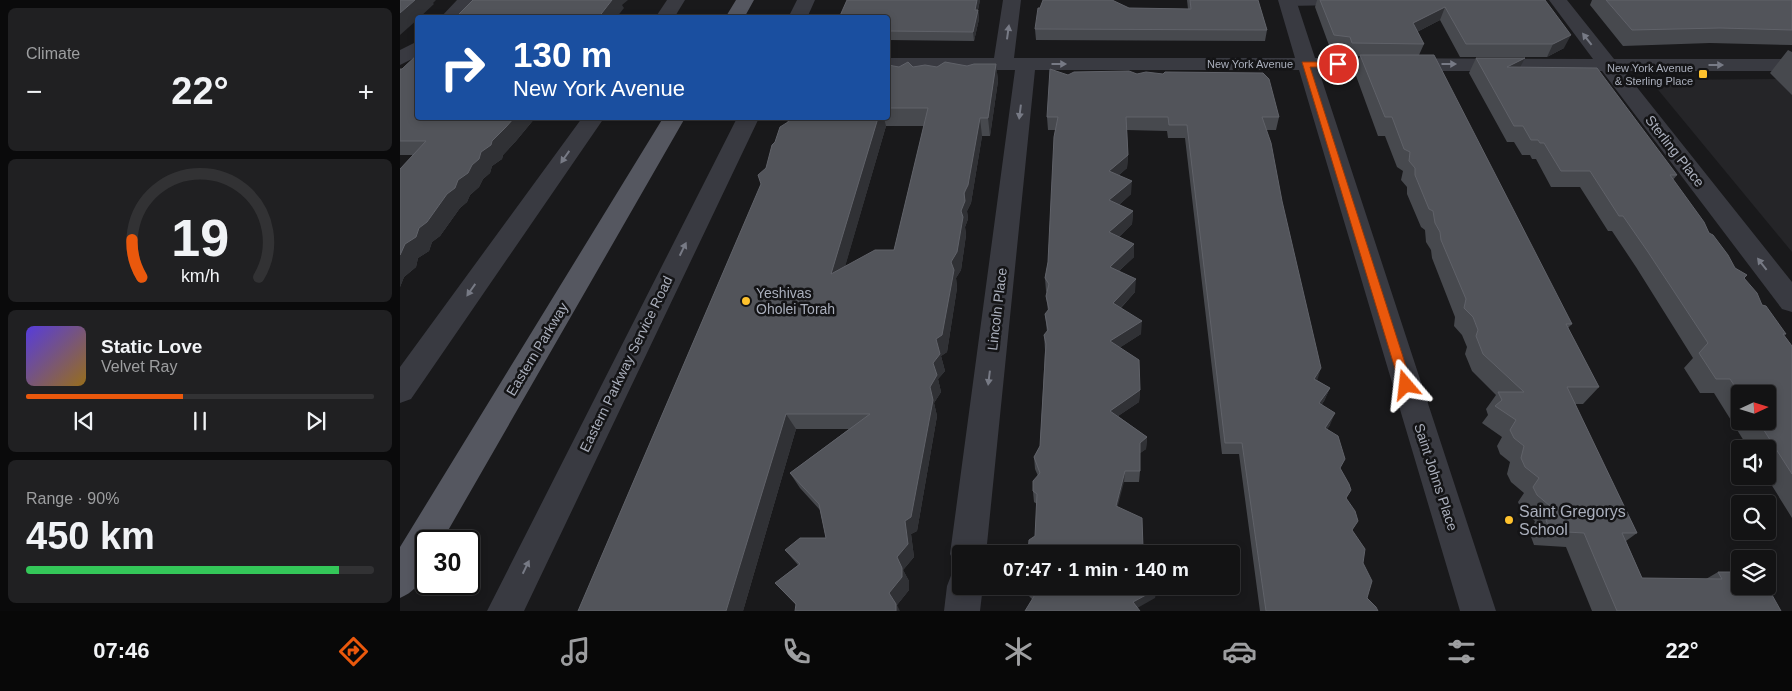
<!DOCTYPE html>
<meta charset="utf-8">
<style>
body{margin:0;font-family:Helvetica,sans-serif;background:#202022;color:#f1f3f6;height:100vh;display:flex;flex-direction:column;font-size:19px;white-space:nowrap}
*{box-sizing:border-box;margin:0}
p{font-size:16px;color:#9d9ea0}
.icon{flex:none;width:28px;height:28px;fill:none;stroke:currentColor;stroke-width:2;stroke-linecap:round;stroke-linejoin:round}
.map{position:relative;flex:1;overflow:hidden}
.details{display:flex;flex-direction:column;gap:8px;padding:8px;background:#0a0a0b;width:400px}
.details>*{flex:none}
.guide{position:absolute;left:15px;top:15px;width:475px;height:105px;border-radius:5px;box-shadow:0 2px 8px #0003,0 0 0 1px #323234;background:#1a4fa0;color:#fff;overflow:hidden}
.needle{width:32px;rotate:86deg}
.fabs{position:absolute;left:1331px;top:385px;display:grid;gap:10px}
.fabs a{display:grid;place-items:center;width:45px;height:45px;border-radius:5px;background:#131314;box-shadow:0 2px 8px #0003,0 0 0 1px #323234;font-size:25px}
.speed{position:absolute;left:15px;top:530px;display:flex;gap:10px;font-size:25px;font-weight:700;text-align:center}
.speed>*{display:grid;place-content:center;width:65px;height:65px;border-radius:50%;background:#131314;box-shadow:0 2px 8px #0003,0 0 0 1px #323234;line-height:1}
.speed .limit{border:2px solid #111;border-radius:8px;background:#fff;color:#111}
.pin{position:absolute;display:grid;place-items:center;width:42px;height:42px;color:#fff;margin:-21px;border:2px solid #fff;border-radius:50%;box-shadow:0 1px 5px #0007}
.me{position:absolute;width:55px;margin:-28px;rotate:343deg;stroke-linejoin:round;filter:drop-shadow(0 0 4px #0008)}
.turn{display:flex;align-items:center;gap:18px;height:105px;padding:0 15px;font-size:22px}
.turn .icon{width:65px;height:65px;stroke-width:2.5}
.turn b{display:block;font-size:35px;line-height:42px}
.big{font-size:38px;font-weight:700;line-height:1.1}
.details .card{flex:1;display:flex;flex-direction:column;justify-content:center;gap:8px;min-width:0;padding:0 18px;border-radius:8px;background:#202022}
.details .dial{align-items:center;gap:0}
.dial svg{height:130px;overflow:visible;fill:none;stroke:#323234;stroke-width:7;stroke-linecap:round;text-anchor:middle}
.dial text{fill:#f1f3f6;stroke:none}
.song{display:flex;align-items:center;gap:15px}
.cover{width:60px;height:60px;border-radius:8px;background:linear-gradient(135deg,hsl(250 70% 55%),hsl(40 70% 35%))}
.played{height:5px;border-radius:2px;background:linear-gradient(90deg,#ea580c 45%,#323234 45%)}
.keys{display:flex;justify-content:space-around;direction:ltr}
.heat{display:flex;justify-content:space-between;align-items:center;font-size:28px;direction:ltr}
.charge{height:8px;border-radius:4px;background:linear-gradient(90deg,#34c759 90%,#323234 0)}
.trip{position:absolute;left:552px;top:545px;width:288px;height:50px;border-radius:5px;background:#131314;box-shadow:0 2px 8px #0003,0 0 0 1px #323234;font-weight:700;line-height:50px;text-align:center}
.dock{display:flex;height:80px;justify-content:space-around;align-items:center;background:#080808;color:#9d9ea0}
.dock .icon{width:35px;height:35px}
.dock .selected{color:#ea580c}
.dock b{font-size:22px;color:#f1f3f6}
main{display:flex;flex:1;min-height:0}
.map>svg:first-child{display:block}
</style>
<main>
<section class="details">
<div class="card"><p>Climate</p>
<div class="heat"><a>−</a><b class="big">22°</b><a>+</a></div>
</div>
<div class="card dial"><svg viewBox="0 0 100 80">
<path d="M14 69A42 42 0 1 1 86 69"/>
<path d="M14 69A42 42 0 0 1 8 46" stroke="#ea580c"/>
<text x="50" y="56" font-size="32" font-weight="700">19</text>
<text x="50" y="72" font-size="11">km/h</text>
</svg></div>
<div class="card">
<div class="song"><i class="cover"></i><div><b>Static Love</b><p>Velvet Ray</p></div></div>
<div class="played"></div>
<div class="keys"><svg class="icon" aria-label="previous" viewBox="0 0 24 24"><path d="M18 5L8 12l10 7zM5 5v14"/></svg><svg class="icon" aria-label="pause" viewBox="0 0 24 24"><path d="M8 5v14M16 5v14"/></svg><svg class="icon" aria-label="next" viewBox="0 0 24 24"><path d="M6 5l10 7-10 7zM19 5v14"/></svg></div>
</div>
<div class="card"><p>Range · 90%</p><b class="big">450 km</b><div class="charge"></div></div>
</section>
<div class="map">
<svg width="1392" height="611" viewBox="0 0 1392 611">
<rect width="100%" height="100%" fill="#19191b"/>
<!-- built -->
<path fill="#252528" d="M1392 79V252L1250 80Z"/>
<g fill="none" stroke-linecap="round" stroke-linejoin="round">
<!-- service -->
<path fill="#393a41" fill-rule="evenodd" d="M936 0 941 3 940 5 887 6 882 3 887 0Z"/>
<!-- minor -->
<path fill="#393a41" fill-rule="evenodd" d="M57 0H77L60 18H40Z
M267 0H285L274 18H255Z
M397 0H415L407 18H388Z
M603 0H621L614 58H895L878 0H896L915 58 1193 59 1149 0H1167L1214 59H1392V71H1224L1392 282V312L1382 309 1202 71H919L1096 611H1060L899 70H635L586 554H561V568L556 566 550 554 615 70H488V58H594Z
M18 41V56L0 65V50Z
M182 118H204L11 399 0 403V367Z
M337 118H359L124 611H87Z
M561 570V586H583L580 611H544L547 586 552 573Z"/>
<!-- primary -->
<path fill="#555760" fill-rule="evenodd" d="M336 0H354L344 18H325Z
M263 118H285L42 541H26C26 566 26 587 0 598V547Z"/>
</g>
<!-- wall -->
<path fill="#47494e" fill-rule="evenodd" d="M447 0H580L578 10 579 19 574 41 488 40V18Z
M787 0H858L867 30 865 41 636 40 635 29 729 8 788 9Z
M917 0H1145L1164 48 1147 57H1060L1040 20 1017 32 1024 44 1019 55 1172 324 1168 328 1199 387 1183 404H1175L1237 533 1226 541 1242 578 1306 579 1318 572 1381 611H1192L1166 547 1134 545 1130 534 1135 521 1122 511 1118 502 1124 493 1111 482 1107 474 1110 462 1100 454 1097 446 1102 437 1082 423 1088 415 1086 409 1096 395 1072 371 1065 354 1067 347 1062 335 1054 326 1055 317 1032 258 1031 250 1026 242 1025 230 1021 227 1007 194V187L1001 180 1003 171 997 167 985 136H978L955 73 960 56H949L946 49 930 48 915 7Z
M1192 0H1392V45L1310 43 1223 46 1190 5Z
M1388 50 1392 52V95L1370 73Z
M1076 58 1120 67 1277 175 1273 180 1309 233 1335 268 1344 278 1362 305 1386 334 1384 335 1392 346V518L1366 476H1368V449H1349L1314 393H1300L1284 368 1293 358 1236 267 1212 231H1208L1180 187H1151L1136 159H1132L1130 155H1122L1114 142H1107L1069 73ZM1340 394 1368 421H1340Z
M596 64 598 81 590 136H582L571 203 567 211 568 219 565 227 566 235 561 270 556 278 557 288 547 352 541 356 545 371 538 379 541 392 534 403 537 416 517 531 511 534 514 557 503 570 509 581V590L497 605H396L375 583 398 565 385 550 426 538 420 510 400 488 390 473 449 429H396L343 611 361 184 366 168 375 142 390 118H488V65L499 67H537L567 66ZM486 126H524L494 250 445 266Z
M0 69H2L18 118H135L116 141 103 155 102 159 92 166 90 173 83 179 79 187 70 195 67 202 60 208 40 236 32 242 29 251 18 258 16 267 4 277 0 287V169L13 155H0Z
M668 75 879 117 876 130H866L917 380 930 388 924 401 922 404 930 425 927 429 940 469 952 530 963 563 967 598 978 611H860L839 454H822L785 138H768L767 131 727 130 728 155 727 168 719 175 731 194 719 205 733 211 732 224 719 237 734 257 719 271 735 292 721 308 741 334 719 348 740 390 739 402 718 416 747 437 746 449 740 453V471L739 482H724L635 536 637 504 634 502 633 491 638 476 635 469 634 457 640 446 645 350 644 335 647 332 645 314 648 311 646 296 647 293 646 291 645 278 648 262 655 130H648L647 117Z
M627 586 755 598 632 599 629 596Z"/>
<!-- shaded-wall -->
<path fill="#303135" d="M15 0H36L33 3 34 4 19 18H18V19L0 35V13Z
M212 0H228L222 5 224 8 216 18H198Z
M577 0H580L576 19 575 10Z
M1045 7 1040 20 1009 36 1013 23Z
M578 10 579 19 574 41 573 32Z
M1171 35 1164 48 1147 57 1153 44Z
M1125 58 1117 73 1107 67Z
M596 64 598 81 590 136 588 118Z
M114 118H135L116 141 103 155 102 159 92 166 90 173 83 179 79 187 70 195 67 202 60 208 40 236 32 242 29 251 18 258 16 267 4 277 0 287V255L5 244 58 180 72 165 81 152Z
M478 118H484L486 126 438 291 431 274Z
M580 118 582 136 571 203 567 211 568 219 565 227 566 235 561 270 556 278 557 288 547 352 541 356 545 371 538 379 541 392 534 403 537 416 517 531 511 534 514 557 503 570 509 581V590L497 605 500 611H496L489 593 505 521 530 387 536 339Z
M728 155 727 168 708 184 709 171Z
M732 181 731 194 709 214V200Z
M733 211 732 224 709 246V232Z
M734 244V257L709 280 710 267Z
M736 279 735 292 713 316V303Z
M742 321 741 334 710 354V341Z
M921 368 917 381 914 379Z
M930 388 924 401 914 415 919 403Z
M740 390 739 402 709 422 710 411Z
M935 413 930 425 920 440 925 428Z
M386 414 396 429 343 611H326Z
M747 437 746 449 739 454 740 443Z
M725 471 724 482 715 517 716 506Z
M757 589 755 598 732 611 733 602Z"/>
<!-- building -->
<path fill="#52545a" stroke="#606269" d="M0 0H15L0 13Z
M73 0H212L198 18H55Z
M447 0H577L575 10H578L573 32 488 31V18H439Z
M643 0H712L729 8 791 9 790 0H858L867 30 635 29 638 8H640Z
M920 0H1145L1171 35 1153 44H1066L1045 7 1013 23 1024 44 952 43 950 37 934 35Z
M1206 0H1392V30L1320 28 1232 30Z
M18 54V118H114L106 127 92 141 91 145 81 152 79 159 72 165 68 173 58 180 55 188 47 194 27 222 19 228 16 237 5 244 1 253 0 255V169L26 141H0V69H2Z
M960 55H1034L1172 324H1166L1199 387H1167L1237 533H1222L1242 578 1322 579 1318 572H1340V586H1367L1381 611H1217L1184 533 1150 531 1146 520 1150 506 1137 495 1133 487 1139 478 1125 467 1121 458 1124 446 1114 438 1110 430 1116 420 1095 406 1102 400 1098 392H1124L1083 354 1076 336 1078 330 1073 317 1064 308 1066 299 1041 240 1040 232 1035 223 1033 211 1029 209 1015 175V168L1009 161 1010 152 1004 149 992 117H985Z
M1076 58H1125L1107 67 1197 68 1277 175H1270L1304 222 1309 233 1313 235 1328 255 1335 268 1347 275 1344 278 1357 293 1362 305 1366 306 1386 334H1383L1392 346V474L1358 421H1368V394H1340L1330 379H1316L1299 353 1308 343 1248 252 1223 216H1219L1190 171H1161L1144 143H1140L1138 140H1131L1123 126H1114Z
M508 62 513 67 525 65 537 67 545 62 567 66 574 64H596L588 118H580L568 185 564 193 565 201 561 211 563 217 557 252 551 262 554 270 542 335 536 339 540 354 533 363 537 375 530 387 533 400 511 517 505 521 508 544 497 557 502 568V577L489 593 496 604V611H395L396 604 375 583 400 564 385 550 400 538H426L419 504 390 473 470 414H386L326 611H178L361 184 358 175 366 168 372 145 375 142 380 127 388 122 390 118H478L431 274 475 250H494L528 108H488V65L499 67Z
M650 69 668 75 674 72 729 71 737 74 746 72 763 74 765 72 863 73 869 79 879 117H862L871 143 882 201 921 368 914 379 930 388 919 403 935 413 925 428 938 436 945 459 940 468 949 484 951 490 946 498 955 511 958 521 952 530 965 549 963 563 972 581 967 598 976 607 978 611H866L842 443H825L787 125H769L768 117H726L728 155 709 171 732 181 709 200 733 211 709 232 734 244 710 267 736 279 713 303 742 321 710 341 739 360 740 390 710 411 747 437 740 443V471H725L716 506 742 518 743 548 750 553 628 554 629 540 635 536 637 494 633 491V481L640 473 634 457 640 446 646 344 644 335 648 330 645 314 649 309 646 296 649 284 645 278 648 262 654 137 658 117H647Z
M627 586H752L757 589 733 602 740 611H625L636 593Z"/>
<!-- one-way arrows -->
<defs><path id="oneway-solid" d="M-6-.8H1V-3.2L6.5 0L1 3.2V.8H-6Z" transform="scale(1.25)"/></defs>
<g fill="#777a85">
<use href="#oneway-solid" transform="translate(608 32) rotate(-82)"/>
<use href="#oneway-solid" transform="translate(1187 39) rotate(-128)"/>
<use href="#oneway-solid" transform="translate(659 64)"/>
<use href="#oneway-solid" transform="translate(1049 64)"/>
<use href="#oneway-solid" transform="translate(1316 65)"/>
<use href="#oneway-solid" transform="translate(620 112) rotate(97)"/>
<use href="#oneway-solid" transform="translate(165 157) rotate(125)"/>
<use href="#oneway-solid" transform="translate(283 249) rotate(-64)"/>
<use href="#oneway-solid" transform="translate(1362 264) rotate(-128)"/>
<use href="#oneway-solid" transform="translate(71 290) rotate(125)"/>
<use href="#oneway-solid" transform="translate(589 378) rotate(97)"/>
<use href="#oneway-solid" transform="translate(126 567) rotate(-64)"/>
</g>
<!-- route -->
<path fill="#ea580c" stroke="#983908" d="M902 62H938L942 64 938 67H910L1012 385 1006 390 1000 385Z"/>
<!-- markers -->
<g fill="#ffc22d" stroke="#141416" stroke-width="2">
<rect x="1298" y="69" width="10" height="10" rx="2.5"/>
<circle cx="346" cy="301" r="5"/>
<circle cx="1109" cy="520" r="5"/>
</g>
<g text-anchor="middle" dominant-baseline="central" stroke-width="5" stroke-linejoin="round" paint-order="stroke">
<!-- far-street labels -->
<g font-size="11" fill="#aaafbc" stroke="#141416">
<text x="850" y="64">New York Avenue</text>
</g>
<!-- far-poi labels -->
<g font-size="11" fill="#aaafbc" stroke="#141416" text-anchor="end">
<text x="1293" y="68">New York Avenue<tspan x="1293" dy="13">&amp; Sterling Place</tspan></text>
</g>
<!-- street labels -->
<g font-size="14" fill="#aaafbc" stroke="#141416">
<text transform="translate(1275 151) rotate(52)">Sterling Place</text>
<text transform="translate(597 309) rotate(-83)">Lincoln Place</text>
<text transform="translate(137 349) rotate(-59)">Eastern Parkway</text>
<text transform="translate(226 364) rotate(-64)">Eastern Parkway Service Road</text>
<text transform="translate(1036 477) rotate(72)">Saint Johns Place</text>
</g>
<!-- poi labels -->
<g font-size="14" fill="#aaafbc" stroke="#141416" text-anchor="start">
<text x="356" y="293">Yeshivas<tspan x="356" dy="16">Oholei Torah</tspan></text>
</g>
<!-- near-poi labels -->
<g font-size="16" fill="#aaafbc" stroke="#141416" text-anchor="start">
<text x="1119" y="511">Saint Gregorys<tspan x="1119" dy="18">School</tspan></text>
</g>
</g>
</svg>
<div class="fabs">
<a><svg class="needle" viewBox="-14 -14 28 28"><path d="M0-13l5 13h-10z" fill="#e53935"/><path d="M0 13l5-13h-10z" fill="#9d9ea0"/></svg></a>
<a><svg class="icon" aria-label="sound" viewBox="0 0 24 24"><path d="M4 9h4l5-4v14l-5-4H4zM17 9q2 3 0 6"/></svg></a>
<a><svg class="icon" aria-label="search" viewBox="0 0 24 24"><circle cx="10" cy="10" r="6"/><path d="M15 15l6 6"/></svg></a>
<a><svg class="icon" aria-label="layers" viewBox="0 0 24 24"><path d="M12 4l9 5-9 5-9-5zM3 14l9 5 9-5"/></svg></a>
</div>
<div class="speed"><div class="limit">30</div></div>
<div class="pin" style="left:938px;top:64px;background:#d93025"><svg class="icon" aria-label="arrive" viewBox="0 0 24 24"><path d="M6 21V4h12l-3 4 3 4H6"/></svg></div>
<svg class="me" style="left:1006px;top:385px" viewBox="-20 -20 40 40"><path d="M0-17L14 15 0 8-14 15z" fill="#ea580c" stroke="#fff" stroke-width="4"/></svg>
<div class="trip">07:47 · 1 min · 140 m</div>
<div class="guide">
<div class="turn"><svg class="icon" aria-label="right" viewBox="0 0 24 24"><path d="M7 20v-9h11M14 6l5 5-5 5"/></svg><div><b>130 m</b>New York Avenue</div></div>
</div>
</div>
</main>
<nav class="dock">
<b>07:46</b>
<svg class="icon selected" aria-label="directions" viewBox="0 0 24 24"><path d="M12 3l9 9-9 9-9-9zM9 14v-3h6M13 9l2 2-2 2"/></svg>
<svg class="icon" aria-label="music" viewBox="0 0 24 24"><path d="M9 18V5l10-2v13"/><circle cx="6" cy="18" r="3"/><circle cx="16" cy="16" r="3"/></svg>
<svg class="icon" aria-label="phone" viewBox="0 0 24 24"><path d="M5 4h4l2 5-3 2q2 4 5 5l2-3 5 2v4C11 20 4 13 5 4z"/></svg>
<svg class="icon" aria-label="climate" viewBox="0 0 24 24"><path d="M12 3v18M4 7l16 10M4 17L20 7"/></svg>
<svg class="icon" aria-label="car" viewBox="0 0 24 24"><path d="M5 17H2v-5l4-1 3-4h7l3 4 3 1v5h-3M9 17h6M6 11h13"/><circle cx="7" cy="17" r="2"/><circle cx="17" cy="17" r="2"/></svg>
<svg class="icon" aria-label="filters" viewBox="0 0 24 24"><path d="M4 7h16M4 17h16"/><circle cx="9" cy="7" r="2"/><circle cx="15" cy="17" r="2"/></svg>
<b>22°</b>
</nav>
